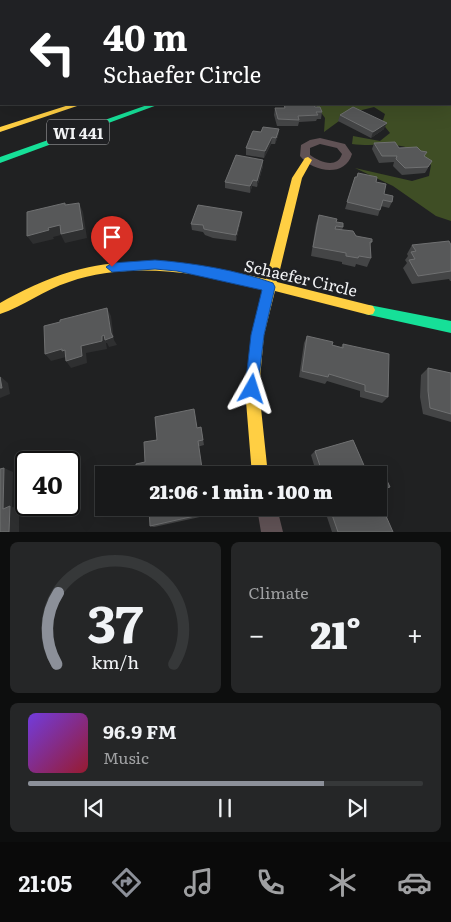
<!DOCTYPE html>
<meta charset="utf-8">
<style>
body{margin:0;font-family:Literata,serif;background:#252627;color:#f1f3f6;height:100vh;display:flex;flex-direction:column;font-size:19px;white-space:nowrap}
*{box-sizing:border-box;margin:0}
p{font-size:16px;color:#9fa0a2}
.icon{flex:none;width:28px;height:28px;fill:none;stroke:currentColor;stroke-width:2;stroke-linecap:round;stroke-linejoin:round}
.map{position:relative;height:532px;overflow:hidden}
.drawer{display:flex;flex-direction:column;gap:10px;padding:10px;background:#0d0e0e;flex:1}
.drawer>*{flex:none}
.banner{position:absolute;left:0px;top:0px;width:451px;height:105px;box-shadow:0 5px 20px #0002,0 0 0 1px #363839;background:#202124;color:#fff;overflow:hidden}
.speed{position:absolute;left:15px;top:451px;display:flex;gap:10px;font-size:25px;font-weight:700;text-align:center}
.speed>*{display:grid;place-content:center;width:65px;height:65px;border-radius:50%;background:#18191a;box-shadow:0 5px 20px #0002,0 0 0 1px #363839;line-height:1}
.speed .limit{border:2px solid #111;border-radius:8px;background:#fff;color:#111}
.pin{position:absolute;display:grid;place-items:center;width:42px;height:42px;color:#fff;margin:-51px -21px;border-radius:50% 50% 50% 0;rotate:-45deg;box-shadow:0 0 5px #0007}
.pin .icon{rotate:45deg}
.me{position:absolute;width:55px;margin:-28px;rotate:6deg;stroke-linejoin:round;filter:drop-shadow(0 0 4px #0008)}
.turn{display:flex;align-items:center;gap:18px;height:105px;padding:0 20px;font-size:22px}
.turn .icon{width:65px;height:65px;stroke-width:2.5}
.turn b{display:block;font-size:35px;line-height:42px}
.big{font-size:38px;font-weight:800;line-height:1.1}
.drawer .card{flex:1;display:flex;flex-direction:column;justify-content:center;gap:8px;min-width:0;padding:0 18px;border-radius:8px;background:#252627}
.drawer .dial{align-items:center;gap:0}
.dial svg{height:130px;overflow:visible;fill:none;stroke:#363839;stroke-width:7;stroke-linecap:round;text-anchor:middle}
.dial text{fill:#f1f3f6;stroke:none}
.song{display:flex;align-items:center;gap:15px}
.cover{width:60px;height:60px;border-radius:8px;background:linear-gradient(135deg,hsl(260 70% 55%),hsl(350 70% 35%))}
.played{height:5px;border-radius:2px;background:linear-gradient(90deg,#8c9099 75%,#363839 75%)}
.keys{display:flex;justify-content:space-around;direction:ltr}
.heat{display:flex;justify-content:space-between;align-items:center;font-size:28px;direction:ltr}
.drawer .tiles{flex:1;display:grid;gap:10px;grid-template-columns:1fr 1fr}
.card:last-child{grid-column:span 2}
.trip{position:absolute;left:95px;top:466px;width:292px;height:50px;border-radius:0px;background:#18191a;box-shadow:0 5px 20px #0002,0 0 0 1px #363839;font-weight:800;line-height:50px;text-align:center}
.menu{display:flex;height:80px;justify-content:space-around;align-items:center;background:#0a0a0a;color:#9fa0a2}
.menu .icon{width:35px;height:35px}
.menu .active{color:#8c9099}
.menu b{font-size:22px;color:#f1f3f6}
.map>svg:first-child{display:block}
</style>
<div class="map">
<svg width="451" height="532" viewBox="0 0 451 532">
<rect width="100%" height="100%" fill="#202122"/>
<!-- forest -->
<path fill="#3f4e25" d="M450 72H451V221L436 216 393 186 355 168 412 181 429 176 431 165C426 161 421 154 416 151 397 141 372 147 352 144L353 136 380 141 390 133 382 123 385 114 374 107 350 113 324 132 325 118 315 104H450Z"/>
<g fill="none" stroke-linecap="round" stroke-linejoin="round">
<!-- street -->
<path fill="#605255" fill-rule="evenodd" d="M320 138 345 144 352 154C345 178 313 172 300 156L301 145 310 140ZM320 144 337 148 342 154C337 169 320 162 310 155V148Z
M257 508H277L283 532H261Z"/>
<!-- fast -->
<path fill="#16e098" fill-rule="evenodd" d="M150 104H160L0 163V157Z
M369 305 451 321V333L365 314 363 310 365 306Z"/>
<!-- slow -->
<path fill="#ffcf43" fill-rule="evenodd" d="M72 104H83L0 132V127Z
M308 157 312 160 302 178 277 282 373 306 375 310 373 314 369 315 275 291 264 335 259 389 268 475H252L245 389 252 335 264 288C201 274 131 260 69 282 44 290 24 306 0 314V303L7 299C30 287 55 275 81 269 142 254 206 266 266 279L292 178 305 158Z"/>
</g>
<!-- wall -->
<path fill="#444546" d="M230 0H278L277 1H233Z
M284 104 315 107 322 112 321 119H317L316 121 299 122 298 126H277L274 115 275 108H284Z
M340 115 384 129 371 138 338 121Z
M279 129 278 136 275 144H271L264 158 246 155V148L261 132Z
M374 143 399 148 425 157 428 168 425 173 402 175 393 166 394 162 379 163 372 149Z
M263 166 257 187 252 186 250 193 225 188V182Z
M355 177 376 182 384 194 392 202 389 208 381 206 378 216 345 209Z
M242 212 241 219 236 241 213 238 205 235 203 232 192 230 191 224Z
M319 215 336 222 343 227 342 230 372 242 370 245 371 258 367 267 356 264 355 267 342 264V262L311 256 316 224Z
M412 245H451V281H450L449 279 412 284 403 268 407 263 405 260 408 256 407 254Z
M307 336 332 345 341 347 343 344 388 397 382 403 360 397V391L327 381 325 384 299 377 304 343Z
M428 368 451 373V422L423 414 420 397 421 375Z
M201 427 204 445 145 462 157 440Z
M353 440 366 470 380 466 390 487 379 491V475H317L311 455 315 451Z
M208 508 209 515 154 527 150 526Z
M330 508H379L393 532H332L326 514 332 512Z"/>
<!-- shaded-wall -->
<path fill="#2e2f30" d="M32 0H65L51 1H33Z
M1 53V63L0 70V60Z
M387 123 384 129 371 138 373 132Z
M279 129 278 136 275 144 276 138Z
M272 137 271 144 264 158 265 151Z
M263 160V166L257 187V181Z
M253 180 252 186 250 193V186Z
M79 203 83 212 87 238 65 243 61 235 53 237 54 239 33 244 27 236 48 228Z
M242 212 241 219 236 241V235Z
M107 308 111 316 114 340 117 345 109 347 107 343H106L107 349 86 353 87 363 71 368 66 361 81 346 102 336 111 333Z
M62 349 65 350 66 357 51 361 45 354Z
M0 376 8 383 10 394 0 398Z
M4 468 13 472 12 507 19 508V532H9L3 509Z"/>
<!-- building -->
<path fill="#575859" stroke="#6f7071" d="M168 0H191L190 1H180L181 0 178 1H167Z
M201 0H224L223 1H200Z
M235 0H268L265 1H238Z
M0 46H1V53L0 60Z
M284 104H313L315 107H320L322 112H316L318 115 298 116 299 120 278 119 275 108H285Z
M353 107 387 123 373 132 340 115Z
M263 127 279 129 276 138 272 137 265 151 246 148 252 133 253 131 261 132Z
M395 142 399 148 417 147 421 151 427 152 424 156 432 161 428 167 405 168 396 159 397 156H382L374 143Z
M236 155 263 160 257 181 253 180 250 186 225 182Z
M358 173 377 177 376 182 386 184 384 194 393 196 392 202 383 200 380 210 347 202 355 177H357Z
M65 203V205L79 203 83 229 61 234 60 225 48 228 49 230 27 236V212Z
M198 205 242 212 236 235 213 231 204 229 203 225 191 224Z
M319 215 337 219 336 222 343 223V227L336 226 335 229 353 231 356 236 372 239V242H370L371 258 359 256 358 258 346 256V253L313 247Z
M449 241 451 245V271L418 276 409 260 415 259 411 252 416 251 412 245Z
M107 308 111 333 113 337 105 340 104 335 102 336V341L81 346 82 356 66 361 65 350 62 351V349L45 354 44 326 60 322V320Z
M307 336 333 342 332 345 343 348V344L389 354 388 397 365 391V385L329 374 328 377 302 371Z
M428 368 451 373V414L430 408 428 391Z
M0 377 2 388H0Z
M194 409 197 428 201 427 203 440 198 441 203 475H136V464L145 462 144 442 157 440 155 417Z
M353 440 366 470 380 466 390 487 379 490V475H323L315 451Z
M4 468 3 509 10 506 9 532H0V469Z
M379 500 393 532H338L331 512 337 511 336 508H379Z
M149 508H207L208 513 150 526Z"/>
<!-- route -->
<path fill="#1a73e8" stroke="#114b97" d="M155 260C194 263 236 270 273 283L275 287 264 335 257 394 252 396 247 394 245 389 251 335 262 290 177 271 155 269 112 272 106 267 112 263Z"/>
<g text-anchor="middle" dominant-baseline="central" stroke-width="5" stroke-linejoin="round" paint-order="stroke">
<!-- shield labels -->
<rect fill="#1f2023" stroke="#b2b3b5" stroke-width="1" x="47" y="119.5" width="62" height="25" rx="4"/>
<g font-size="15" font-weight="bold" fill="#f1f2f4">
<text x="78" y="132">WI 441</text>
</g>
<!-- street labels -->
<g font-size="16" fill="#f1f2f4" stroke="#1f2023">
<text transform="translate(301 277) rotate(13)">Schaefer Circle</text>
</g>
</g>
</svg>
<div class="speed"><div class="limit">40</div></div>
<div class="pin" style="left:112px;top:267px;background:#d93025"><svg class="icon" aria-label="arrive" viewBox="0 0 24 24"><path d="M6 21V4h12l-3 4 3 4H6"/></svg></div>
<svg class="me" style="left:252px;top:389px" viewBox="-20 -20 40 40"><path d="M0-17L14 15 0 8-14 15z" fill="#1a73e8" stroke="#fff" stroke-width="4"/></svg>
<div class="trip">21:06 · 1 min · 100 m</div>
<div class="banner">
<div class="turn"><svg class="icon" aria-label="left" viewBox="0 0 24 24"><path d="M17 20v-9H6M10 6l-5 5 5 5"/></svg><div><b>40 m</b>Schaefer Circle</div></div>
</div>
</div>
<section class="drawer">
<div class="tiles">
<div class="card dial"><svg viewBox="0 0 100 80">
<path d="M14 69A42 42 0 1 1 86 69"/>
<path d="M14 69A42 42 0 0 1 15 25" stroke="#8c9099"/>
<text x="50" y="56" font-size="32" font-weight="700">37</text>
<text x="50" y="72" font-size="11">km/h</text>
</svg></div>
<div class="card"><p>Climate</p>
<div class="heat"><a>−</a><b class="big">21°</b><a>+</a></div>
</div>
<div class="card">
<div class="song"><i class="cover"></i><div><b>96.9 FM</b><p>Music</p></div></div>
<div class="played"></div>
<div class="keys"><svg class="icon" aria-label="previous" viewBox="0 0 24 24"><path d="M18 5L8 12l10 7zM5 5v14"/></svg><svg class="icon" aria-label="pause" viewBox="0 0 24 24"><path d="M8 5v14M16 5v14"/></svg><svg class="icon" aria-label="next" viewBox="0 0 24 24"><path d="M6 5l10 7-10 7zM19 5v14"/></svg></div>
</div>
</div>
</section>
<nav class="menu">
<b>21:05</b>
<svg class="icon active" aria-label="directions" viewBox="0 0 24 24"><path d="M12 3l9 9-9 9-9-9zM9 14v-3h6M13 9l2 2-2 2"/></svg>
<svg class="icon" aria-label="music" viewBox="0 0 24 24"><path d="M9 18V5l10-2v13"/><circle cx="6" cy="18" r="3"/><circle cx="16" cy="16" r="3"/></svg>
<svg class="icon" aria-label="phone" viewBox="0 0 24 24"><path d="M5 4h4l2 5-3 2q2 4 5 5l2-3 5 2v4C11 20 4 13 5 4z"/></svg>
<svg class="icon" aria-label="climate" viewBox="0 0 24 24"><path d="M12 3v18M4 7l16 10M4 17L20 7"/></svg>
<svg class="icon" aria-label="car" viewBox="0 0 24 24"><path d="M5 17H2v-5l4-1 3-4h7l3 4 3 1v5h-3M9 17h6M6 11h13"/><circle cx="7" cy="17" r="2"/><circle cx="17" cy="17" r="2"/></svg>
</nav>
